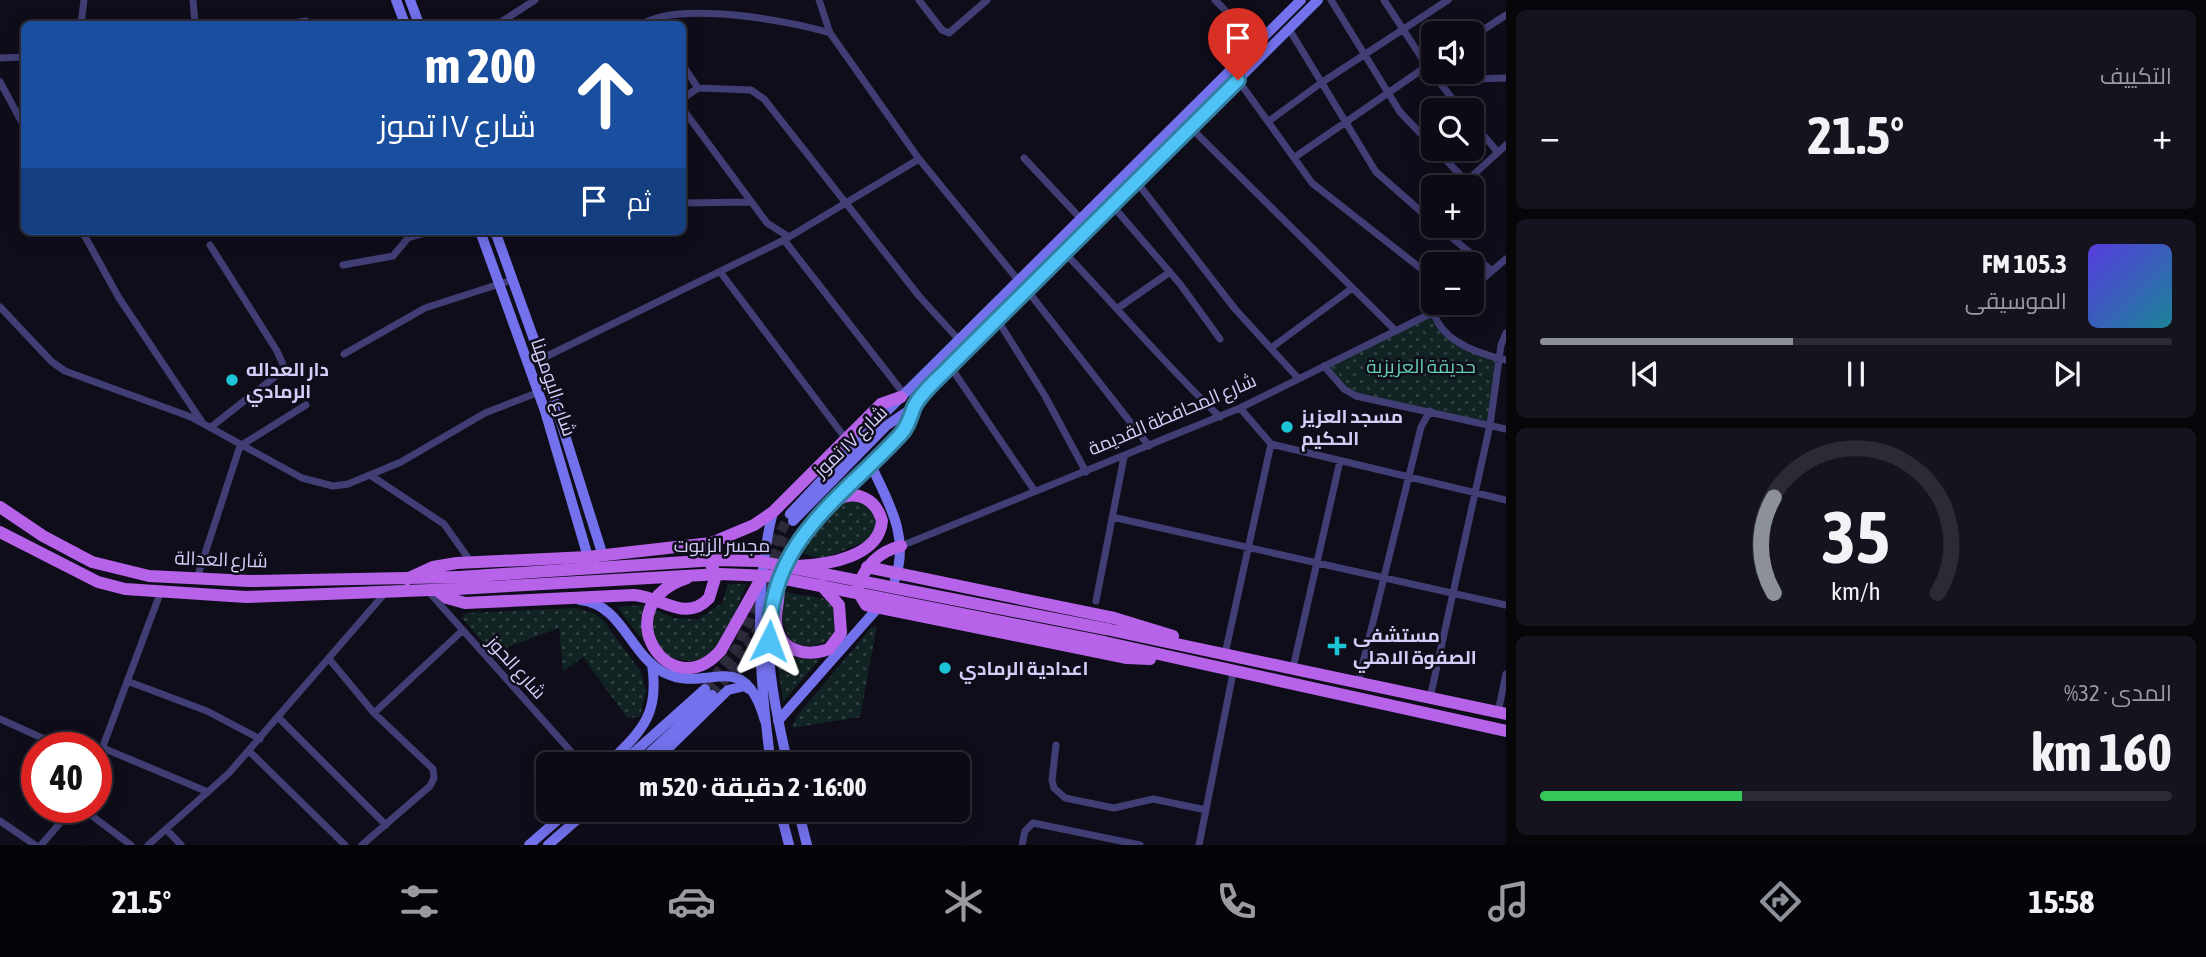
<!DOCTYPE html>
<html lang="ar">
<meta charset="utf-8">
<style>
body{margin:0;font-family:"Asap Condensed",Cairo,sans-serif;background:#15131d;color:#f1f3f6;direction:rtl;height:100vh;display:flex;flex-direction:column;font-size:26px;white-space:nowrap}
*{box-sizing:border-box;margin:0}
p{font-size:23px;color:#9a9aa0}
.icon{flex:none;width:38px;height:38px;fill:none;stroke:currentColor;stroke-width:2;stroke-linecap:round;stroke-linejoin:round}
.map{position:relative;flex:1;overflow:hidden;direction:ltr}
.drawer{display:flex;flex-direction:column;gap:10px;padding:10px;background:#07060b;width:700px}
.drawer>*{flex:none}
.guide{position:absolute;left:21px;top:21px;width:665px;height:214px;border-radius:10px;box-shadow:0 4px 18px #0003,0 0 0 2px #2c2b34;direction:rtl;background:#1a4fa0;color:#fff;overflow:hidden}
.buttons{position:absolute;left:1421px;top:21px;display:grid;gap:14px}
.buttons a{display:grid;place-items:center;width:63px;height:63px;border-radius:10px;background:#0c0a14;box-shadow:0 4px 18px #0003,0 0 0 2px #2c2b34;font-size:35px}
.speed{position:absolute;left:21px;top:732px;display:flex;gap:14px;font-size:35px;font-weight:700;text-align:center}
.speed>*{display:grid;place-content:center;width:91px;height:91px;border-radius:50%;background:#0c0a14;box-shadow:0 4px 18px #0003,0 0 0 2px #2c2b34;line-height:1}
.speed .limit{border:10px solid #d22;background:#fff;color:#111}
.pin{position:absolute;display:grid;place-items:center;width:60px;height:60px;color:#fff;margin:-72px -30px;border-radius:50% 50% 50% 0;rotate:-45deg;box-shadow:0 0 7px #0007}
.pin .icon{rotate:45deg}
.me{position:absolute;width:77px;margin:-38px;rotate:3deg;stroke-linejoin:round;filter:drop-shadow(0 0 5px #0008)}
.turn{display:flex;align-items:center;gap:24px;height:147px;padding:0 35px;font-size:32px}
.turn .icon{width:91px;height:91px;stroke-width:2.5}
.turn b{display:block;font-size:49px;line-height:60px}
.then{display:flex;align-items:center;height:66px;padding:0 35px;background:#0003;gap:14px;font-size:26px}
.big{font-size:52px;font-weight:700;line-height:1.1}
.drawer .card{flex:1;display:flex;flex-direction:column;justify-content:center;gap:10px;min-width:0;padding:0 24px;border-radius:10px;background:#15131d}
.drawer .dial{align-items:center;gap:0}
.dial svg{height:182px;overflow:visible;fill:none;stroke:#2c2b34;stroke-width:7;stroke-linecap:round;text-anchor:middle}
.dial text{fill:#f1f3f6;stroke:none}
.song{display:flex;align-items:center;gap:21px}
.cover{width:84px;height:84px;border-radius:10px;background:linear-gradient(135deg,hsl(250 70% 55%),hsl(190 70% 35%))}
.played{height:7px;border-radius:4px;background:linear-gradient(90deg,#8c9099 40%,#2c2b34 40%)}
.keys{display:flex;justify-content:space-around;direction:ltr}
.heat{display:flex;justify-content:space-between;align-items:center;font-size:38px;direction:ltr}
.charge{height:10px;border-radius:5px;background:linear-gradient(90deg,#34c759 32%,#2c2b34 0)}
.trip{position:absolute;left:536px;top:752px;width:434px;height:70px;border-radius:10px;background:#0c0a14;box-shadow:0 4px 18px #0003,0 0 0 2px #2c2b34;font-weight:700;line-height:70px;text-align:center;direction:rtl}
.tabs{display:flex;height:112px;justify-content:space-around;align-items:center;background:#050408;color:#9a9aa0}
.tabs .icon{width:49px;height:49px}
.tabs .selected{color:#8c9099}
.tabs b{font-size:32px;color:#f1f3f6}
main{display:flex;flex:1;min-height:0}
.map>svg:first-child{display:block}
</style>
<main>
<section class="drawer">
<div class="card"><p>التكييف</p>
<div class="heat"><a>−</a><b class="big">21.5°</b><a>+</a></div>
</div>
<div class="card">
<div class="song"><i class="cover"></i><div><b>105.3 FM</b><p>الموسيقى</p></div></div>
<div class="played"></div>
<div class="keys"><svg class="icon" aria-label="previous" viewBox="0 0 24 24"><path d="M18 5L8 12l10 7zM5 5v14"/></svg><svg class="icon" aria-label="pause" viewBox="0 0 24 24"><path d="M8 5v14M16 5v14"/></svg><svg class="icon" aria-label="next" viewBox="0 0 24 24"><path d="M6 5l10 7-10 7zM19 5v14"/></svg></div>
</div>
<div class="card dial"><svg viewBox="0 0 100 80">
<path d="M14 69A42 42 0 1 1 86 69"/>
<path d="M14 69A42 42 0 0 1 14 27" stroke="#8c9099"/>
<text x="50" y="56" font-size="32" font-weight="700">35</text>
<text x="50" y="72" font-size="11">km/h</text>
</svg></div>
<div class="card"><p>المدى · 32%</p><b class="big">160 km</b><div class="charge"></div></div>
</section>
<div class="map">
<svg width="1506" height="845" viewBox="0 0 1506 845">
<defs>
<pattern id="grass-dots" width="8" height="8" patternUnits="userSpaceOnUse" patternTransform="scale(1.75)"><rect width="8" height="8" fill="#112423"/><path d="M2 2h.1M6 6h.1" fill="none" stroke="#334344" stroke-width="1.8" stroke-linecap="round"/></pattern>
</defs>
<rect width="100%" height="100%" fill="#100d1b"/>
<!-- grass -->
<path fill="url(#grass-dots)" d="M1431 317 1453 339 1497 358 1490 425 1350 393 1324 366Z
M846 501 863 502 875 513 877 526 866 541 823 559 797 552Z
M728 584H746L728 632 707 661C656 664 645 644 617 607L646 605 673 618 698 619 722 603Z
M784 592 826 599 835 607V633C823 647 808 650 791 641L781 622Z
M576 608 593 613 603 620 641 672 646 691 640 717 627 718 583 657 563 671 559 628 492 653 462 618 465 613Z
M877 626 860 717 792 728 797 716 871 628Z
M775 644 792 658 820 659 783 702Z"/>
<g fill="none" stroke-linecap="round" stroke-linejoin="round">
<!-- secondary-tunnel -->
<path stroke="#2d2a3c" stroke-width="10" stroke-dasharray="10 5" stroke-linecap="butt" d="M767 558 790 514
M766 604 775 557 784 535
M705 689 738 646 760 598
M712 695 745 654 759 626"/>
<!-- street -->
<path stroke="#403e74" stroke-width="7" d="M193 0 195 24
M819 0 830 33 919 159 1018 280
M919 0 942 30 949 33 987 0
M1215 0 1257 43
M1331 0 1400 112 1466 181
M1384 0 1427 66 1461 110
M81 24 84 0
M289 24 306 21
M498 24 535 0
M642 24C680 1 787 20 830 33
M1289 29 1376 172 1433 222
M1472 37 1506 15
M0 58 24 57
M682 64 698 88 751 90 764 99 919 296 959 340
M1472 66 1475 79 1506 78
M1238 80 1312 183 1433 278
M0 82 24 126
M682 99 698 88
M682 108 767 223 789 237
M1269 121 1321 83 1448 0
M1472 122 1496 150
M1190 127 1396 331
M1295 157 1433 62
M1024 158 1081 219
M1136 181 1235 309 1298 378
M1460 187 1506 145
M682 203 750 202
M1112 205 1180 284 1220 339
M1438 226 1492 271
M82 231 119 298 202 422
M784 240 904 394
M210 245 277 351 285 369 211 427
M1064 252C1117 307 1165 365 1220 417
M343 265 393 256 408 238 432 231
M721 273 846 439
M1472 288 1506 259
M1027 290 1149 446
M0 307 52 362 65 371 191 417 302 478 333 486 348 484 401 462 485 413 539 392
M1118 308 1170 272
M1434 313C1442 342 1479 354 1506 360
M997 319 1045 396 1086 472
M1271 348 1351 289
M344 354 425 308 512 280
M541 359 784 240 919 159
M950 366 1034 490
M1324 366 1344 389 1356 396 1506 429
M1240 408 1271 444 1506 500
M370 475 444 524 471 562
M1112 517 1506 605
M901 546 1240 408 1452 303
M197 578 240 446 306 405
M428 591 583 765
M1096 601 1124 457
M1225 654 1271 444
M330 660 374 713 433 769 434 778 430 786 362 845
M1293 668 1340 461
M127 681 207 711 260 739
M1358 683 1421 427 1430 411
M1430 698 1490 425 1501 345 1506 333
M1498 712 1506 674
M374 713 463 630
M279 718 386 825
M0 719 62 747
M1056 745 1052 780 1054 788 1065 798 1114 808 1153 799 1206 810
M103 748 208 792
M249 751 345 845
M96 765 161 591
M80 807 131 845
M0 821 35 845
M166 829 181 845
M41 845 74 807
M148 845 229 773 386 592
M1022 845 1025 831 1033 823 1140 845
M1199 845 1233 673"/>
<!-- secondary -->
<path stroke="#7371ec" stroke-width="10" d="M396 0 405 24
M410 0 419 24
M480 231 545 411 588 557
M495 231 541 359 603 556
M870 463C888 502 910 536 895 579
M833 499 901 435 915 406
M790 514 879 419 1301 0
M793 521 886 426 915 406 950 366 1318 0
M781 573 800 538
M775 588C759 639 776 713 788 765
M580 600C622 604 630 655 663 672 708 696 743 643 765 721
M778 721 883 602
M607 765C641 731 660 716 652 664
M620 765 705 689
M637 765 712 695
M651 765 728 690 745 686 749 689
M771 765C760 682 752 594 773 512
M780 810 789 845
M798 810 807 845
M529 845 569 810
M548 845 588 810"/>
<!-- primary -->
<path stroke="#b663ea" stroke-width="12" d="M0 507 43 536 92 562 149 576 249 581 459 577
M0 532 98 582 125 589 246 597 457 589
M797 543 836 500C857 489 876 499 882 521 879 557 827 565 797 566
M901 546C877 552 864 567 857 590L866 605 1127 658 1150 659
M867 567 1114 618 1173 636
M407 579 433 567 457 563 588 557 711 543 754 525 773 512 881 404 901 397
M778 580C781 594 776 606 776 619 776 650 804 658 829 649L841 633 839 605 821 585
M437 590 447 598 465 603 634 595C662 597 686 623 709 598L716 575 706 554 689 546
M1106 629 1506 714
M1104 642 1506 731
M721 650 762 577"/>
<!-- primary-bridge -->
<path stroke="#b663ea" stroke-width="12" d="M459 577 716 560 758 561 1106 629
M687 578C603 606 670 709 721 650
M457 589 720 574 770 576 1104 642"/>
</g>
<g fill="none" stroke-linecap="round" stroke-linejoin="round">
<!-- route casing -->
<g stroke="#337fa1" stroke-width="18">
<path id="route" d="M769 641C769 540 839 501 900 435 908 427 910 417 914 407 921 392 939 378 950 366L1238 80"/>
</g>
<!-- route -->
<use href="#route" stroke="#4fc3f7" stroke-width="12"/>
</g>
<!-- markers -->
<g fill="#1dc4d5" stroke="#100d1b" stroke-width="2.5">
<circle cx="232" cy="380" r="7"/>
<circle cx="1287" cy="427" r="7"/>
<path d="M1333.5 635.5h7v7h7v7h-7v7h-7v-7h-7v-7h7z"/>
<circle cx="945" cy="668" r="7"/>
</g>
<g text-anchor="middle" dominant-baseline="central" stroke-width="5" stroke-linejoin="round" paint-order="stroke">
<!-- park labels -->
<g font-size="19" fill="#65cdb2" stroke="#100d1b">
<text x="1421" y="366">حديقة العزيزية</text>
</g>
<!-- poi labels -->
<g font-size="19" font-weight="bold" fill="#d2cef8" stroke="#100d1b" text-anchor="start">
<text x="246" y="369">دار العداله<tspan x="246" dy="22">الرمادي</tspan></text>
<text x="1301" y="416">مسجد العزيز<tspan x="1301" dy="22">الحكيم</tspan></text>
<text x="1353" y="635">مستشفى<tspan x="1353" dy="22">الصفوة الاهلي</tspan></text>
<text x="959" y="668">اعدادية الرمادي</text>
</g>
<!-- street labels -->
<g font-size="19" fill="#d2cef8" stroke="#100d1b">
<text transform="translate(554 387) rotate(71)">شارع البومهنا</text>
<text transform="translate(1172 414) rotate(-23)">شارع المحافظة القديمة</text>
<text transform="translate(850 441) rotate(-44)">شارع ١٧ تموز</text>
<text x="722" y="545">مجسر الزيوت</text>
<text transform="translate(221 559) rotate(2)">شارع العدالة</text>
<text transform="translate(517 667) rotate(48)">شارع الحوز</text>
</g>
</g>
</svg>
<div class="buttons">
<a><svg class="icon" aria-label="sound" viewBox="0 0 24 24"><path d="M4 9h4l5-4v14l-5-4H4zM17 9q2 3 0 6"/></svg></a>
<a><svg class="icon" aria-label="search" viewBox="0 0 24 24"><circle cx="10" cy="10" r="6"/><path d="M15 15l6 6"/></svg></a>
<a>+</a>
<a>−</a>
</div>
<div class="speed"><div class="limit">40</div></div>
<div class="pin" style="left:1238px;top:80px;background:#d93025"><svg class="icon" aria-label="arrive" viewBox="0 0 24 24"><path d="M6 21V4h12l-3 4 3 4H6"/></svg></div>
<svg class="me" style="left:769px;top:641px" viewBox="-20 -20 40 40"><path d="M0-17L14 15 0 8-14 15z" fill="#4fc3f7" stroke="#fff" stroke-width="4"/></svg>
<div class="trip">16:00 · 2 دقيقة · 520 m</div>
<div class="guide">
<div class="turn"><svg class="icon" aria-label="ahead" viewBox="0 0 24 24"><path d="M12 20V5M6 11l6-6 6 6"/></svg><div><b>200 m</b>شارع ١٧ تموز</div></div>
<div class="then">ثم<svg class="icon" aria-label="arrive" viewBox="0 0 24 24"><path d="M6 21V4h12l-3 4 3 4H6"/></svg></div>
</div>
</div>
</main>
<nav class="tabs">
<b>15:58</b>
<svg class="icon selected" aria-label="directions" viewBox="0 0 24 24"><path d="M12 3l9 9-9 9-9-9zM9 14v-3h6M13 9l2 2-2 2"/></svg>
<svg class="icon" aria-label="music" viewBox="0 0 24 24"><path d="M9 18V5l10-2v13"/><circle cx="6" cy="18" r="3"/><circle cx="16" cy="16" r="3"/></svg>
<svg class="icon" aria-label="phone" viewBox="0 0 24 24"><path d="M5 4h4l2 5-3 2q2 4 5 5l2-3 5 2v4C11 20 4 13 5 4z"/></svg>
<svg class="icon" aria-label="climate" viewBox="0 0 24 24"><path d="M12 3v18M4 7l16 10M4 17L20 7"/></svg>
<svg class="icon" aria-label="car" viewBox="0 0 24 24"><path d="M5 17H2v-5l4-1 3-4h7l3 4 3 1v5h-3M9 17h6M6 11h13"/><circle cx="7" cy="17" r="2"/><circle cx="17" cy="17" r="2"/></svg>
<svg class="icon" aria-label="filters" viewBox="0 0 24 24"><path d="M4 7h16M4 17h16"/><circle cx="9" cy="7" r="2"/><circle cx="15" cy="17" r="2"/></svg>
<b>21.5°</b>
</nav>
